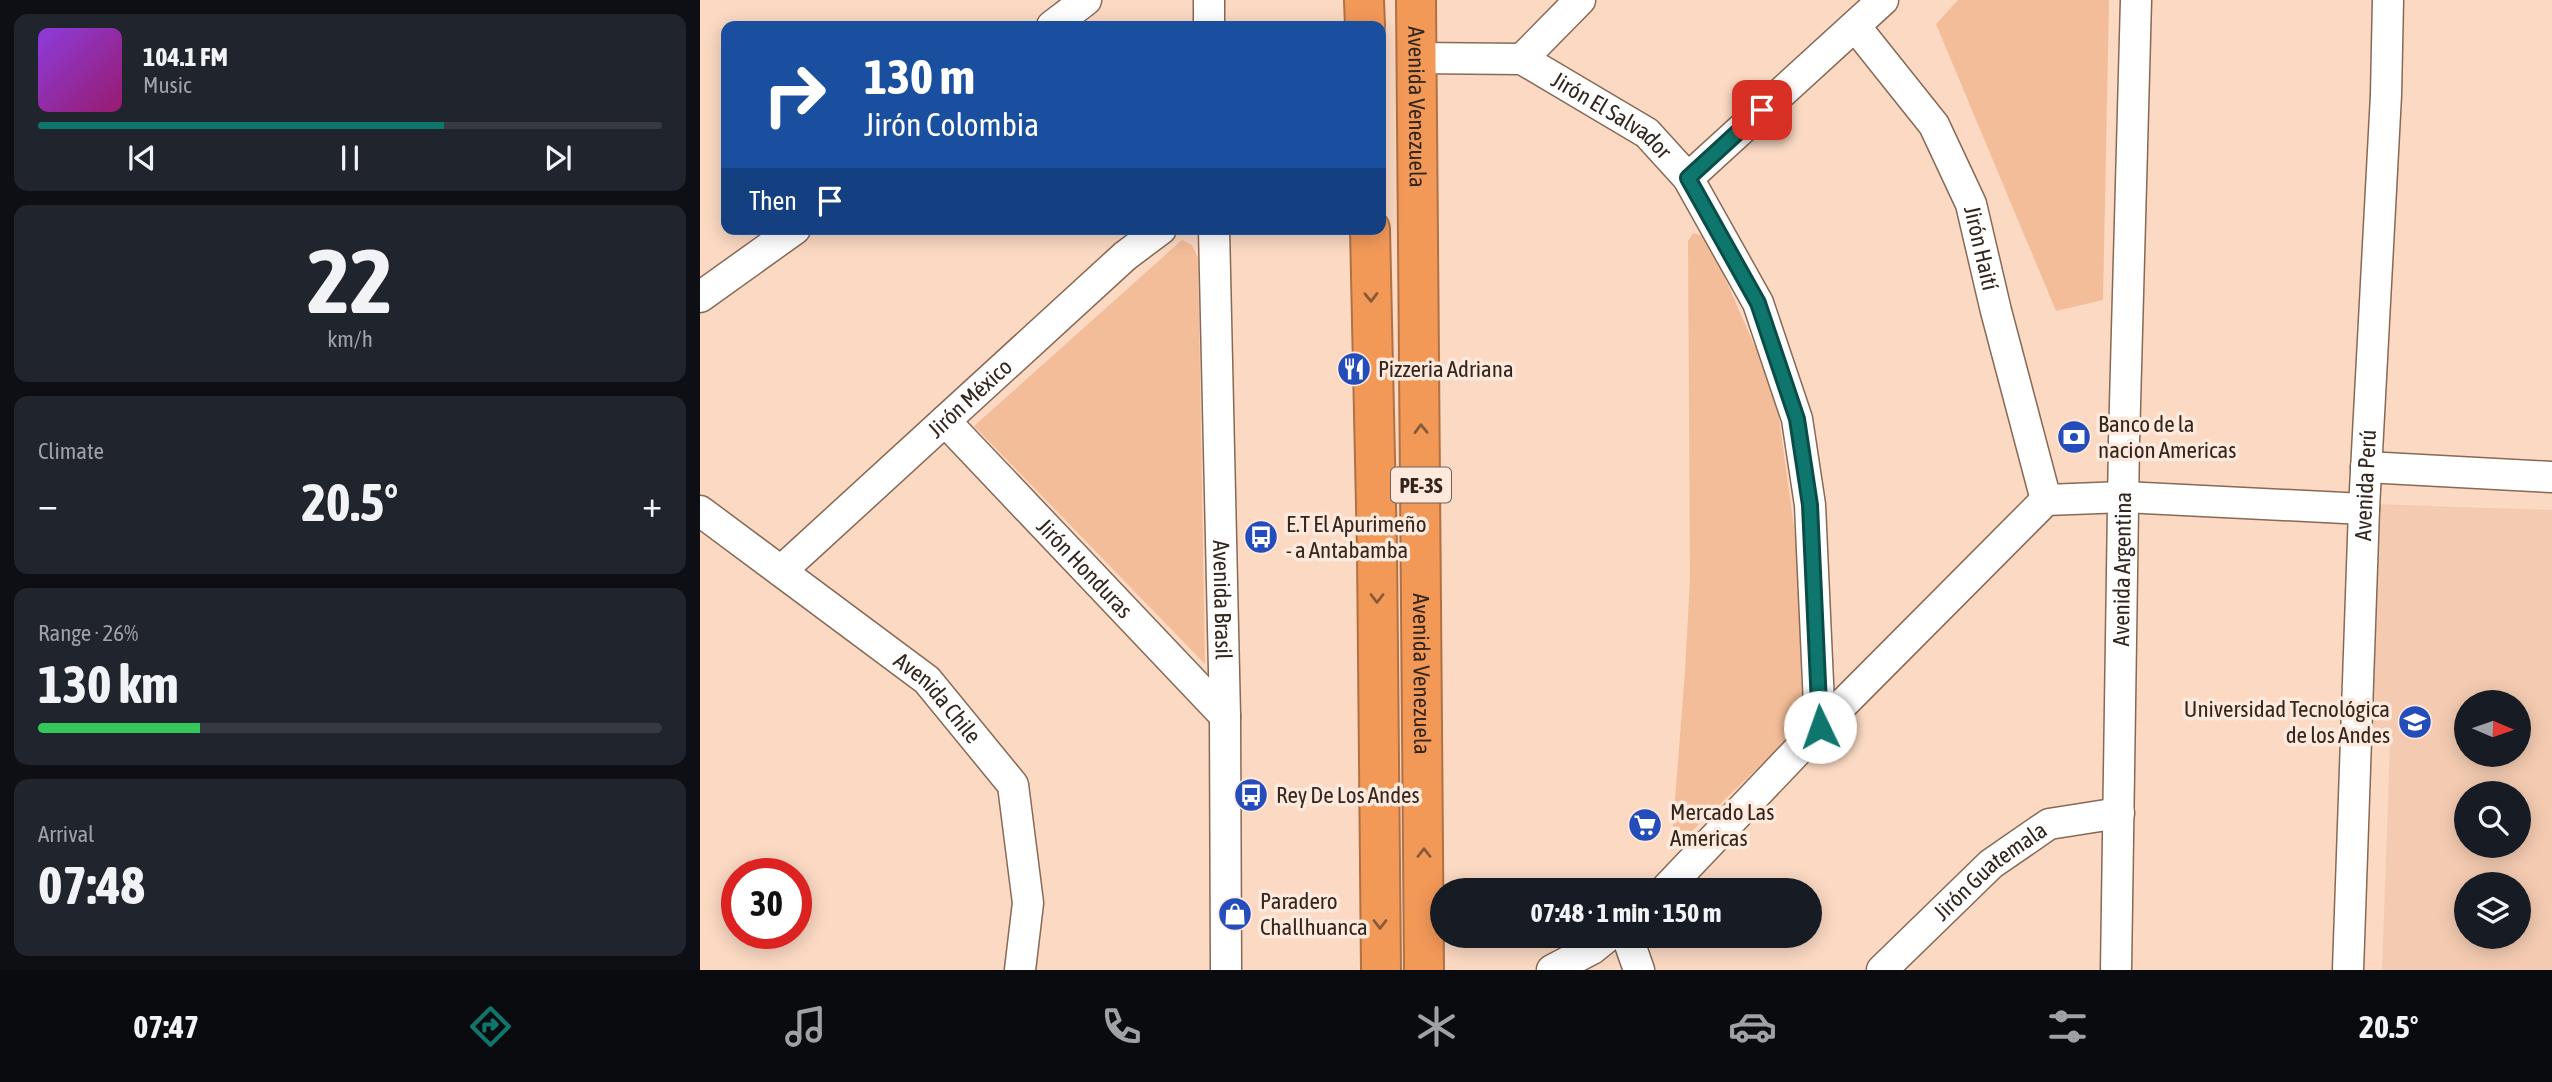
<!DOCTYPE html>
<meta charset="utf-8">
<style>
body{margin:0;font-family:"Asap Condensed",sans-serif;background:#20242c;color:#f1f3f6;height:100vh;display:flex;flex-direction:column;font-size:26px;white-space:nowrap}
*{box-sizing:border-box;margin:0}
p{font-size:23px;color:#9ea1a6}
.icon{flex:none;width:38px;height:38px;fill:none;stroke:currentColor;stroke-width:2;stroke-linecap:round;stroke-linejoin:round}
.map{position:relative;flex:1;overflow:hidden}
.details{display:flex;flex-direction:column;gap:14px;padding:14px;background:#0d0f14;width:700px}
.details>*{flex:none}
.guide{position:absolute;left:21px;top:21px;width:665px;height:214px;border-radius:14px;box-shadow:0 4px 18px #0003;background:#1a4fa0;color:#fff;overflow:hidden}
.needle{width:46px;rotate:92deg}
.fabs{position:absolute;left:1754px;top:690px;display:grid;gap:14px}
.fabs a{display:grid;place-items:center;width:77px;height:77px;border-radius:50%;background:#171b24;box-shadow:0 4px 18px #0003;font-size:35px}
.speed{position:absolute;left:21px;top:858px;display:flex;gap:14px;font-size:35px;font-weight:700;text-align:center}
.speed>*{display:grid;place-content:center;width:91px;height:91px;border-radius:50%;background:#171b24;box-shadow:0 4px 18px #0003;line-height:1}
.speed .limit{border:10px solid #d22;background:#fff;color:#111}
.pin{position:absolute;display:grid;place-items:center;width:60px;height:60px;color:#fff;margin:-30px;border-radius:14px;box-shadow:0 4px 10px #0006}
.me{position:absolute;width:77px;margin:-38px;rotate:357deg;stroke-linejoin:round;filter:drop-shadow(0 0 5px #0008)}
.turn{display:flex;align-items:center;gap:24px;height:147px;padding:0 28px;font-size:32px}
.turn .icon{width:91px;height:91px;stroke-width:2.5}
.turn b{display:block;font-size:49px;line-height:60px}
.then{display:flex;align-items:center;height:66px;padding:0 28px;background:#0003;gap:14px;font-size:26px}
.big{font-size:52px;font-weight:700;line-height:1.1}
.details .tile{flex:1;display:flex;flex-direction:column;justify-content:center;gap:10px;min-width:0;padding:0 24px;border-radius:14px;background:#20242c}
.details .dial{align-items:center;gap:0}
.dial b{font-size:91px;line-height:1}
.song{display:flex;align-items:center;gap:21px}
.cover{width:84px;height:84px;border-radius:10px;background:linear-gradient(135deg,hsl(270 70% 55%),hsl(320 70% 35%))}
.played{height:7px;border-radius:4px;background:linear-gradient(90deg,#0f766e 65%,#363941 65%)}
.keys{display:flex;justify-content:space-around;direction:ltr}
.heat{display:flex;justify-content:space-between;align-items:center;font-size:38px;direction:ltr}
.charge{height:10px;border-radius:5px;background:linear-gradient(90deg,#34c759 26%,#363941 0)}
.trip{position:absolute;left:730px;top:878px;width:392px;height:70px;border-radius:35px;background:#171b24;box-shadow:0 4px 18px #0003;font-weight:700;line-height:70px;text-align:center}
.tabs{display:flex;height:112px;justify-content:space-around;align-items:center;background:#090b0e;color:#9ea1a6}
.tabs .icon{width:49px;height:49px}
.tabs .selected{color:#0f766e}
.tabs b{font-size:32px;color:#f1f3f6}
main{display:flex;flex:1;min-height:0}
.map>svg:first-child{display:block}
</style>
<main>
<section class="details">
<div class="tile">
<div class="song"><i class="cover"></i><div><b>104.1 FM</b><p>Music</p></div></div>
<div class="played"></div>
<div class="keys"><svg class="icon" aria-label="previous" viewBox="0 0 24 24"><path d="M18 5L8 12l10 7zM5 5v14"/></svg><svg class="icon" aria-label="pause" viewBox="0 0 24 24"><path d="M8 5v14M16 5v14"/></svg><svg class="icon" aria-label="next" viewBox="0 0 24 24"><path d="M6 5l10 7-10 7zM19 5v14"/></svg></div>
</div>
<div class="tile dial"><b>22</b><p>km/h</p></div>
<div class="tile"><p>Climate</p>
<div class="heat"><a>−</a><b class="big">20.5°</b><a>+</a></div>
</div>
<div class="tile"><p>Range · 26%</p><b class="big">130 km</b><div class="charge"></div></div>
<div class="tile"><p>Arrival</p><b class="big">07:48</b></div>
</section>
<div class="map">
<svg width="1852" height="970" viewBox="0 0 1852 970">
<rect width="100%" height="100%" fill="#fbd9c3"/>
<!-- built -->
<path fill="#f4cbb1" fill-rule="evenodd" d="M1672 504 1852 510V970H1682L1690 744 1664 743ZM1766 702H1818V754H1766ZM1766 793H1818V845H1766ZM1766 884H1818V936H1766Z"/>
<!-- green -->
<path fill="#f4bd99" d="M1258 0H1409L1403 300 1356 311 1236 24Z
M993 233 1007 237 1066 372 1078 411 1098 556 1105 723 971 851 985 672 990 578 988 241Z
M482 240 492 245 498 258 505 664 274 426Z"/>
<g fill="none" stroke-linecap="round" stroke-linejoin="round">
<!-- street casing -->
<g stroke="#876955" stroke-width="33">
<g id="street">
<path d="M509 0V26"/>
<path d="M352 26 386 0"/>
<path id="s1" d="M1155 26 1234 125 1271 204 1296 311 1346 500"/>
<path id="s2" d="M716 58 822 59 947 133 988 178 1058 303 1097 419 1110 505 1120 727"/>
<path d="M822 59 880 0"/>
<path d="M988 178 1183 0"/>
<path id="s3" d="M514 229 525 716 526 970"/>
<path d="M0 297 95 229"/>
<path id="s4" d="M245 421 525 716"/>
<path d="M1666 467 1852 477"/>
<path id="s5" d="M0 511 227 680 313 785 328 903 320 970"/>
<path id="s6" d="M81 571 425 256 461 229"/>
<path d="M964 891 1120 727 1346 500 1424 497 1664 509"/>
<path d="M927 936 939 970"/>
<path d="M852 970 892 949 908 936"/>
<path id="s7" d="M1182 970 1291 864 1349 824 1419 813"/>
<path id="s8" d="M1416 970 1424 441 1436 0"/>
<path id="s9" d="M1648 970 1664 509 1686 95 1688 0"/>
</g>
</g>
<!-- highway casing -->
<g stroke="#b07144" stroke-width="42">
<g id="highway">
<path d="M664 0 665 26"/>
<path id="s10" d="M716 0 724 970"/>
<path d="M670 229 677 551 681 970"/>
</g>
</g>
<!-- street -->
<use href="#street" stroke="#fff" stroke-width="30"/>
<!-- highway -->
<use href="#highway" stroke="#f39958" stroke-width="38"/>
</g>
<!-- one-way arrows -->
<defs><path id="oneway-chevron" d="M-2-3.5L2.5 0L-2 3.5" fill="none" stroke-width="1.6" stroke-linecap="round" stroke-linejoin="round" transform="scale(1.75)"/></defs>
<g stroke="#895a38">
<use href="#oneway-chevron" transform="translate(671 297) rotate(89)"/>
<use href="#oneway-chevron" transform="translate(721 429) rotate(-91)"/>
<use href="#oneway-chevron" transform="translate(677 598) rotate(90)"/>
<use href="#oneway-chevron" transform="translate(724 853) rotate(-90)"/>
<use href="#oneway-chevron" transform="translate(680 924) rotate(90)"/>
</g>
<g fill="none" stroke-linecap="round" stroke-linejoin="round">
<!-- route casing -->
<g stroke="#0a4d48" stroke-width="18">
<path id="route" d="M1062 110 988 178 1058 303 1097 419 1110 505 1120 727"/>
</g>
<!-- route -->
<use href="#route" stroke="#0f766e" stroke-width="12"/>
</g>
<!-- icons -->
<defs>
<g id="restaurant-disc" transform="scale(1.75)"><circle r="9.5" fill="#244dbb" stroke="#fee9dc"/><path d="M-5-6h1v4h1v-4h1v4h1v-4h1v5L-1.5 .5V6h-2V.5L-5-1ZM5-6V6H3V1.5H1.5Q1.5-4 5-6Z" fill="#fff"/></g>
<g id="bank-disc" transform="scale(1.75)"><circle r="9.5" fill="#244dbb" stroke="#fee9dc"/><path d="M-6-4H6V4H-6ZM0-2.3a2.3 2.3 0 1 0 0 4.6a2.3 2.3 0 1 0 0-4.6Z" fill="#fff"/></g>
<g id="bus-disc" transform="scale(1.75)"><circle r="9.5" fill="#244dbb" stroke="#fee9dc"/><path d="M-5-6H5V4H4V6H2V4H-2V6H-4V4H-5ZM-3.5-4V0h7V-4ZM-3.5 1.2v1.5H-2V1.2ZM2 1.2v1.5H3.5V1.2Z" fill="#fff"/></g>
<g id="university-disc" transform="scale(1.75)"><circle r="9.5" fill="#244dbb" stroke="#fee9dc"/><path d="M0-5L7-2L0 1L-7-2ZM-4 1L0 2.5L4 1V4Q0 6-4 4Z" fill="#fff"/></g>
<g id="supermarket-disc" transform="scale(1.75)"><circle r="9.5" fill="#244dbb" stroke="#fee9dc"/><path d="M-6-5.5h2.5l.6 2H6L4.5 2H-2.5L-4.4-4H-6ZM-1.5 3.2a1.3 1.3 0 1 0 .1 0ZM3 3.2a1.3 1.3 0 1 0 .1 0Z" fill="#fff"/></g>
<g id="shop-disc" transform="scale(1.75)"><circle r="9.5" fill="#244dbb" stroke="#fee9dc"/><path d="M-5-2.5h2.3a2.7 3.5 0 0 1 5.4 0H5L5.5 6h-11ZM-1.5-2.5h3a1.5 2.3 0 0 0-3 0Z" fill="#fff"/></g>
</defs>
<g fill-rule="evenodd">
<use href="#restaurant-disc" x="654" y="369"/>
<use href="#bank-disc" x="1374" y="437"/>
<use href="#bus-disc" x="561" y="537"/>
<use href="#university-disc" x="1715" y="722"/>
<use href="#bus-disc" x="551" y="795"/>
<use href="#supermarket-disc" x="945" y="825"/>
<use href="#shop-disc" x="535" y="914"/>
</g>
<g text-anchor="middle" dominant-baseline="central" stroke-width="7" stroke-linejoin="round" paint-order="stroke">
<!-- shield labels -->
<rect fill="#fee9dc" stroke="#706057" stroke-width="2" x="691" y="467.5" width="60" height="35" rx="5"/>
<g font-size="21" font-weight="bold" fill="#33261e">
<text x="721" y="485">PE-3S</text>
</g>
<!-- street labels -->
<g font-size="23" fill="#33261e" stroke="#fee9dc">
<text stroke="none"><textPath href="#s10" startOffset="107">Avenida Venezuela</textPath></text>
<text stroke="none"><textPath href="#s2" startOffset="212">Jirón El Salvador</textPath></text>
<text stroke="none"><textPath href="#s1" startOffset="259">Jirón Haití</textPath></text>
<text stroke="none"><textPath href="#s6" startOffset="256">Jirón México</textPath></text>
<text stroke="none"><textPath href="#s9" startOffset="485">Avenida Perú</textPath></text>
<text stroke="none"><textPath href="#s4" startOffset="203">Jirón Honduras</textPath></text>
<text stroke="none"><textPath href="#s8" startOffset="401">Avenida Argentina</textPath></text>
<text stroke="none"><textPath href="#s3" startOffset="371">Avenida Brasil</textPath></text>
<text stroke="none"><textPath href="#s10" startOffset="674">Avenida Venezuela</textPath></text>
<text stroke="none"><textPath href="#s5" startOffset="303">Avenida Chile</textPath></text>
<text stroke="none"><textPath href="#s7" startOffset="147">Jirón Guatemala</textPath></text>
</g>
<!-- poi labels -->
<g font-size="23" fill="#33261e" stroke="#fee9dc" text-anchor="start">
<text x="678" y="369">Pizzeria Adriana</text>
<text x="1398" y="424">Banco de la<tspan x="1398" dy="26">nacion Americas</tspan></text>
<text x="586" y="524">E.T El Apurimeño<tspan x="586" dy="26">- a Antabamba</tspan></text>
<text x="1690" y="709" text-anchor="end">Universidad Tecnológica<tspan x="1690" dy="26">de los Andes</tspan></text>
<text x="576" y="795">Rey De Los Andes</text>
<text x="970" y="812">Mercado Las<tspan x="970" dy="26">Americas</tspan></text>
<text x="560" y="901">Paradero<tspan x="560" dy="26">Challhuanca</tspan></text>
</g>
</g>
</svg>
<div class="fabs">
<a><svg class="needle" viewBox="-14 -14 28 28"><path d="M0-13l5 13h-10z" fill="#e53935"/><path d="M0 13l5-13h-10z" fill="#9ea1a6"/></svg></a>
<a><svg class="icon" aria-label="search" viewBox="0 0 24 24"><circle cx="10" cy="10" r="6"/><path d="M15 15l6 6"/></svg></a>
<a><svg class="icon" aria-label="layers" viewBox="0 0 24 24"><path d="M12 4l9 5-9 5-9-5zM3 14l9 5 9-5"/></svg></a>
</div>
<div class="speed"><div class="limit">30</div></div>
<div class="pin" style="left:1062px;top:110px;background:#d93025"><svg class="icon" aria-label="arrive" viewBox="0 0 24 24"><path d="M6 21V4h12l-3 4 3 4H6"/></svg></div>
<svg class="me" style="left:1120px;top:727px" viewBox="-20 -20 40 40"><circle r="19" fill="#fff"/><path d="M0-13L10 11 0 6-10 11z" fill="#0f766e"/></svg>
<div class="trip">07:48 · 1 min · 150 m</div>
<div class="guide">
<div class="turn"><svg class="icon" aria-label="right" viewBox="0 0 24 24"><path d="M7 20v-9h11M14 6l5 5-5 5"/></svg><div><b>130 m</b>Jirón Colombia</div></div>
<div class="then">Then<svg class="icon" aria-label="arrive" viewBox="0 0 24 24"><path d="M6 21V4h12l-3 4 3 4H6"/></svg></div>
</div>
</div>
</main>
<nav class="tabs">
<b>07:47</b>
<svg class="icon selected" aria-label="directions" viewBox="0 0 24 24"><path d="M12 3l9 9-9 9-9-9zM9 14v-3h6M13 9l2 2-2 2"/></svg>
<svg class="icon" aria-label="music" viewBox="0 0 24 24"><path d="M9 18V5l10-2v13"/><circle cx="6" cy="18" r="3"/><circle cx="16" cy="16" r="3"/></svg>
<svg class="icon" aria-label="phone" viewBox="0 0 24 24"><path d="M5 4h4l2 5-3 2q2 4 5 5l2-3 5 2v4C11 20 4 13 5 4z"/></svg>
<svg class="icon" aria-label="climate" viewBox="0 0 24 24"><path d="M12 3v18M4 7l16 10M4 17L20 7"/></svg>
<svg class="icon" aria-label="car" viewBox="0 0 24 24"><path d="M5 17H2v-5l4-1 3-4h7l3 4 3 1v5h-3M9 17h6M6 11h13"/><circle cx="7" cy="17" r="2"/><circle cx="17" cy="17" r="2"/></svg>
<svg class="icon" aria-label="filters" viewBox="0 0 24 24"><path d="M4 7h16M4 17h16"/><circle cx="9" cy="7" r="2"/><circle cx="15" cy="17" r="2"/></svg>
<b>20.5°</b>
</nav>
